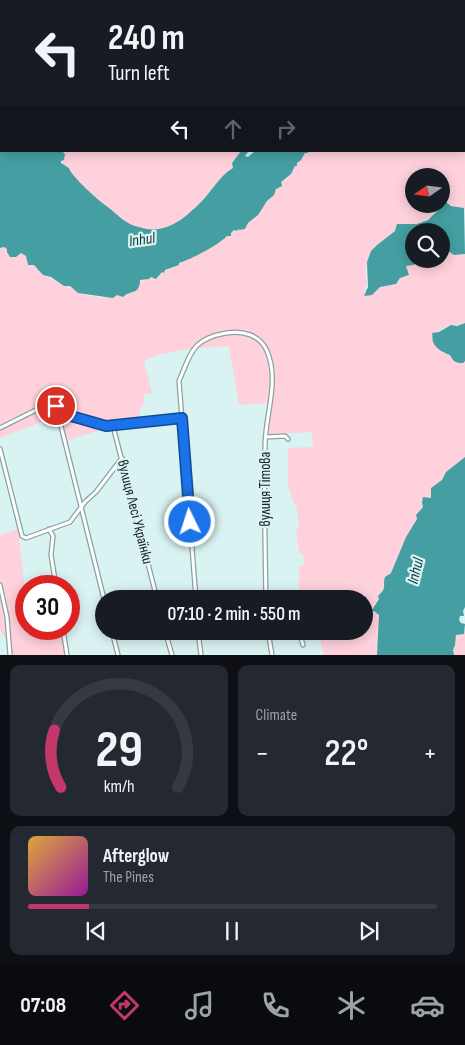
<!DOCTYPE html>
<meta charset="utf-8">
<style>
body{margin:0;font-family:"Sofia Sans Condensed",sans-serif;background:#242831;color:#f1f3f6;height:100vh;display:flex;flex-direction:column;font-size:19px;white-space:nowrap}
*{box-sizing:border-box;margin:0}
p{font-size:16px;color:#9ea1a6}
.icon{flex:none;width:28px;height:28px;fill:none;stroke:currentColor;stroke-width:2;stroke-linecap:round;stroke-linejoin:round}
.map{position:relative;height:655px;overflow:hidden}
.details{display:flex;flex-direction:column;gap:10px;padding:10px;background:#0d0f14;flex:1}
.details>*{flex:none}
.hud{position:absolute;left:0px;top:0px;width:465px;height:152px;box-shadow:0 2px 12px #0003;background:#171b24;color:#f1f3f6;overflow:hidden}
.needle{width:32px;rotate:256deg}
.tools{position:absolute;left:405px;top:168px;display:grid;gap:10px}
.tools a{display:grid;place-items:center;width:45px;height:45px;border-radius:50%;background:#171b24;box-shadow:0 2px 12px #0003;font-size:25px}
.speed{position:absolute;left:15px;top:575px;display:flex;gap:10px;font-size:25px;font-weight:700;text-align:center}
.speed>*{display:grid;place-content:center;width:65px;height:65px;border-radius:50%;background:#171b24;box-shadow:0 2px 12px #0003;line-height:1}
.speed .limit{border:8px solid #d22;background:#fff;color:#111}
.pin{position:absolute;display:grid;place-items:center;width:42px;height:42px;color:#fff;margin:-21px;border:2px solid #fff;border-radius:50%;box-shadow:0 1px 5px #0007}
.me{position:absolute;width:55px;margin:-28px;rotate:356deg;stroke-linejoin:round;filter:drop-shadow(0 0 4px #0008)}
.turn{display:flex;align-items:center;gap:18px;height:105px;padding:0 25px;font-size:22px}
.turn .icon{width:65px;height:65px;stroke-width:2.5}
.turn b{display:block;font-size:35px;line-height:42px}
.lanes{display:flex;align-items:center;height:48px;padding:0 25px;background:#0003;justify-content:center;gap:25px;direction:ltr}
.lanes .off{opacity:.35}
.big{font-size:38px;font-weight:600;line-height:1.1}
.details .tile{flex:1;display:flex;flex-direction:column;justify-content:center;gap:8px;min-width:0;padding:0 18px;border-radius:10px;background:#242831}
.details .dial{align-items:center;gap:0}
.dial svg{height:130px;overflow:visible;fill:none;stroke:#363941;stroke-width:7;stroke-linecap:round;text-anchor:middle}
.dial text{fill:#f1f3f6;stroke:none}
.song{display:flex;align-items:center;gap:15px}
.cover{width:60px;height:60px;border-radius:8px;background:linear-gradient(135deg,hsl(40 70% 55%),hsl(300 70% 35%))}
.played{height:5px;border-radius:2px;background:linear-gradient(90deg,#c3376b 15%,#363941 15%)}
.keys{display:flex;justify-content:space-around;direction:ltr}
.heat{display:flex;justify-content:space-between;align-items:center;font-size:28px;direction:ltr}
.details .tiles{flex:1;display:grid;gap:10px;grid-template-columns:1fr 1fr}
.tile:last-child{grid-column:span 2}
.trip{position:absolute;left:95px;top:590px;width:278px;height:50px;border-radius:25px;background:#171b24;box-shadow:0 2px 12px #0003;font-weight:600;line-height:50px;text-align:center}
.dock{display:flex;height:80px;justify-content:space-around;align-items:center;background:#090b0e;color:#9ea1a6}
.dock .icon{width:35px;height:35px}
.dock .active{color:#c3376b}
.dock b{font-size:22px;color:#f1f3f6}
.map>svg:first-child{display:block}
</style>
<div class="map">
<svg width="465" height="655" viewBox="0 0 465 655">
<rect width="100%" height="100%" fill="#d9f2f2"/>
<!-- green -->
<path fill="#fed1dc" d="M148 0H324L147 1Z
M398 0H465V210L463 207C453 209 449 203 441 198V176H414V204H438V210C427 220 419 226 403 225 389 235 367 250 366 268 366 278 368 285 364 295H372L379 288 399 282 400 278 406 277 409 273 406 269V266L422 262 424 259H441V250L461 255 465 254V323C460 324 457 325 452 325 445 326 439 332 432 333 436 345 436 351 450 355 453 362 456 363 463 363L465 361V457L446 472 442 480 431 488V498L423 500 422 503 423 507 416 515 417 519 406 537 391 573 385 577C382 587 387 586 378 596L379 598 371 611 364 610V599H293L294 595 299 592V567L304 564 303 554 299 553 296 530 299 525 296 505 293 502 288 484V448L313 447 312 432 269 434 267 403 239 405 229 346C211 347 154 350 144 362L152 393 144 394V404L141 406 138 421 119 424 66 441 59 415 0 438V248L4 247 18 254 21 253 26 256 30 264H34L47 277C52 278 56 282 61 284 78 290 98 304 117 294L121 296C130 293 140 293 140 280L143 281 151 277 158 278 162 272 179 265V263C194 258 212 247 227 236H230L234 230 245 229C252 215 271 203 276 189L282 186 281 182 288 177 305 153 308 151H464V1H393Z
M62 151H241L232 163 233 168C220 175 212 190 202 201 184 219 166 236 139 227 134 226 127 223 122 219 116 214 111 210 105 205 98 200 71 176 69 168L63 165 61 162 64 160 65 154Z
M18 529 26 600V629H65L68 655H7L9 653 8 642 0 630V535Z
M374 611 379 615 380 620 377 655H324L318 631H364C364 617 360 616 374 611Z
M465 629V655H454L453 650 455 645 456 635 464 634Z"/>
<!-- water -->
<path fill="#459fa2" d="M0 94 1 151H62L65 154 64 160 61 161V163L69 168C71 176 98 200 105 205 111 209 116 214 122 219 127 223 134 226 139 227 165 236 184 219 202 201 212 191 220 175 233 168L232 163 241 151H249L245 156 248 157 255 151H308V153H305L301 160 297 163V166H295L291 174 281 182 282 186 276 189 274 195 267 201 258 215 248 223 245 229 239 230 238 229 237 231 234 230 231 233V236H227C216 247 191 259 179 263V265L165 270 164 273 162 272 156 279 151 277 149 279 140 280C140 295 130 290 123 297L117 295 113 298 78 293 70 286H64L51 277 43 275 34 265H28L26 256 21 253 16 257H10L7 252V249L4 247 0 248Z
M441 198 451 206 464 208 465 254 454 255 448 251 441 250V231H414V259H424L423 260 413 265 406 266 409 275 400 278 396 284 380 287 372 295 364 296 368 287 367 262 371 251 377 245 395 231 397 224H417L428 220 438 210V204H441Z
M465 323V361L463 363C456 363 453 362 450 355 444 353 436 349 433 342 432 339 433 336 432 333L439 332 451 325 457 326Z
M465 457V607L463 611 464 616H460L459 620 461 623 465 624 464 634 456 635 455 645 453 650 454 655H377L379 615 374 611 366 613 364 615V610H372L379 599 378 596C388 586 382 587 385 577L391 573 406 537 417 519 416 515 423 507 422 503 423 497 431 498V488L442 480 446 472Z"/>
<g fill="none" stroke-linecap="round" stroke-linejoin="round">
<!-- street casing -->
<g stroke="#8ba2a3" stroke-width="5.5">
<path id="street" d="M0 13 1 14
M56 406 104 599
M113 426 157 599
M0 428 48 404H53L71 416 106 426 182 418
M266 437 285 436 288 439
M0 449 22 536 26 538 70 522 85 502 96 492 122 458
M49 529 53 536 51 555 56 586
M0 585 7 617 10 655
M196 599 179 381C191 353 192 339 226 333 243 330 260 335 267 351 280 381 265 415 265 446 264 497 265 548 266 599
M63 629 67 655
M112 631 118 655
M165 631 172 655
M198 631 201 655
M268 631 272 655
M299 631 303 645"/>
</g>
<!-- street -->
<use href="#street" stroke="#fff" stroke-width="3"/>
</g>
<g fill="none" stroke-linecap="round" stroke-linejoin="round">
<!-- route casing -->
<g stroke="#114b97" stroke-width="12">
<path id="route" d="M56 406 71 416 106 426 182 418 190 522"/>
</g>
<!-- route -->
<use href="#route" stroke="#1a73e8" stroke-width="9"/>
</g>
<g text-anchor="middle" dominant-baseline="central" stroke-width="4.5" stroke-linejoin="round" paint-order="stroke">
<!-- street labels -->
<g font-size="15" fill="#182121" stroke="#d9f2f2">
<text transform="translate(265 489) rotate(-90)">вулиця Тітова</text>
<text transform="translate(135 512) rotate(76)">вулиця Лесі Українки</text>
</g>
<!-- water labels -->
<g font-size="16" font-style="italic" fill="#063335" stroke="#d9f2f2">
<text transform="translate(142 240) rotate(-8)">Inhul</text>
<text transform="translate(416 571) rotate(-76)">Inhul</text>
</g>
</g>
</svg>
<div class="tools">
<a><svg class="needle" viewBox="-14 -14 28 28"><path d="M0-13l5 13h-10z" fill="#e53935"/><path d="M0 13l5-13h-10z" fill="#9ea1a6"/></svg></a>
<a><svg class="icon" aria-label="search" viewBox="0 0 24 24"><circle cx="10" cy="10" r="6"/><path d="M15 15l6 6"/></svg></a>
</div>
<div class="speed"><div class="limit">30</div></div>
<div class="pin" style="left:56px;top:406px;background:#d93025"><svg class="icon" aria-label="arrive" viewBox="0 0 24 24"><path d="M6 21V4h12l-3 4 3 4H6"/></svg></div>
<svg class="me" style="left:190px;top:522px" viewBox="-20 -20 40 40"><circle r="17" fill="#1a73e8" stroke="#fff" stroke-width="3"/><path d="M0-11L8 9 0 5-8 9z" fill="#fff"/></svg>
<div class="trip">07:10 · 2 min · 550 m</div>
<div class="hud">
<div class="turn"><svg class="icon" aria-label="left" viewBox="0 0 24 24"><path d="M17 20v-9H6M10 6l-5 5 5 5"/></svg><div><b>240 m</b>Turn left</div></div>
<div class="lanes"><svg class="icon" aria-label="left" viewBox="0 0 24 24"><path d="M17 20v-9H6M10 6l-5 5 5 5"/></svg><svg class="icon off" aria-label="ahead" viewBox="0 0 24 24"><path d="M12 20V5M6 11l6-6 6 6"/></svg><svg class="icon off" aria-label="right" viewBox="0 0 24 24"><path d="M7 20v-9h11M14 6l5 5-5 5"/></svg></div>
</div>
</div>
<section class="details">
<div class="tiles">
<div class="tile dial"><svg viewBox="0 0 100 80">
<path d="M14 69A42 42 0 1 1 86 69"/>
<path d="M14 69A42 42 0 0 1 10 34" stroke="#c3376b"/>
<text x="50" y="56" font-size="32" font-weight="700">29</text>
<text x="50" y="72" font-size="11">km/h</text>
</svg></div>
<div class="tile"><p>Climate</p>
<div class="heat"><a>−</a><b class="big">22°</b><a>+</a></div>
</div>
<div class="tile">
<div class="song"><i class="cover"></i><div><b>Afterglow</b><p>The Pines</p></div></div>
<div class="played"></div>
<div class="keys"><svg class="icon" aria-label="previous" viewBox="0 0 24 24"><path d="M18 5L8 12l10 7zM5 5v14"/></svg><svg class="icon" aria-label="pause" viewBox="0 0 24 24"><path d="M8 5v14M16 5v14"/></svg><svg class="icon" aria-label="next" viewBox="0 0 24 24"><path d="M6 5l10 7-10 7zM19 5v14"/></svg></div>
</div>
</div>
</section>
<nav class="dock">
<b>07:08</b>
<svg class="icon active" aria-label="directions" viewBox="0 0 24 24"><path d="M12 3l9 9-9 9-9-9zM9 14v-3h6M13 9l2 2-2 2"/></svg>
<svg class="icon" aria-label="music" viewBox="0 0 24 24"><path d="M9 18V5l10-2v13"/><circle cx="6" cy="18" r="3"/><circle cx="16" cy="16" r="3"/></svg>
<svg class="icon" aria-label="phone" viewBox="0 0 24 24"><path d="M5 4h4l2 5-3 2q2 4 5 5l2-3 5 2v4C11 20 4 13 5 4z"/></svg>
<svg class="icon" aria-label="climate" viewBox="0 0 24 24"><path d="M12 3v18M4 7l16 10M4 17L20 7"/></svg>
<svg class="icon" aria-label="car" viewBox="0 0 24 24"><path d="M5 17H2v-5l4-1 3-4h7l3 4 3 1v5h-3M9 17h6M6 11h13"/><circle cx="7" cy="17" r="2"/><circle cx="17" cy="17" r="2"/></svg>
</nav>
